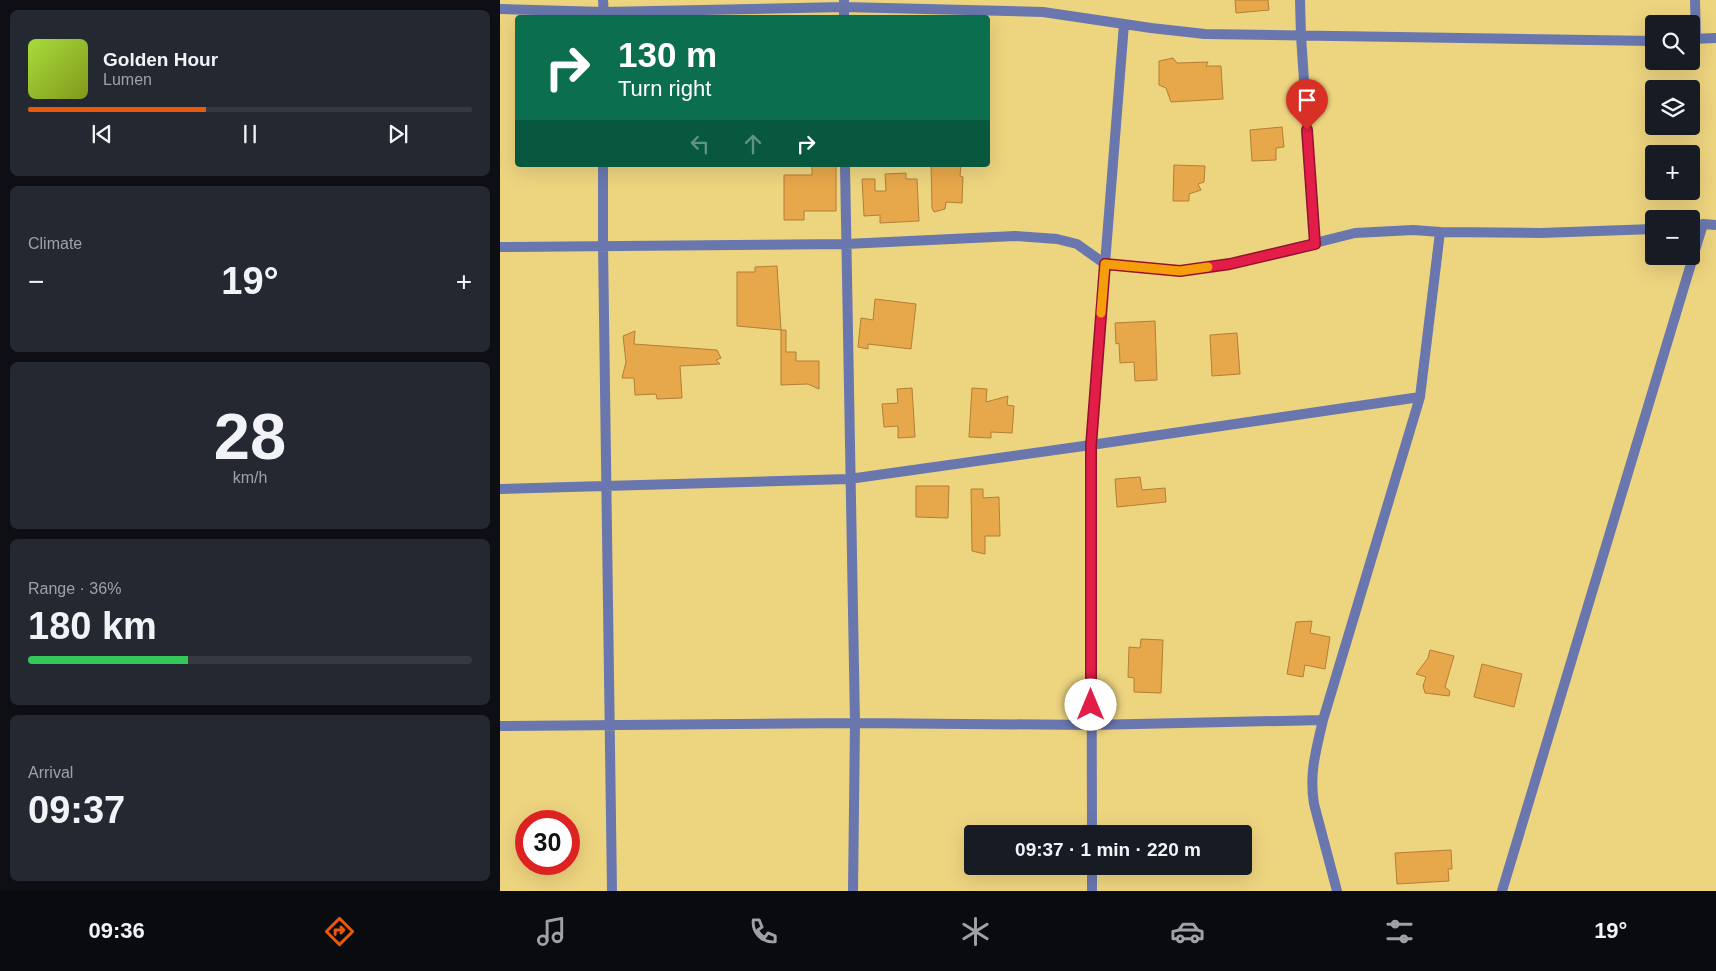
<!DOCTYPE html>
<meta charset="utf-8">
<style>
body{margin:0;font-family:Arial,sans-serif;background:#242831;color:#f1f3f6;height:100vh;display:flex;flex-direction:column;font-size:19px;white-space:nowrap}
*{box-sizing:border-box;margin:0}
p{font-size:16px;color:#9ea1a6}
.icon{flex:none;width:28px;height:28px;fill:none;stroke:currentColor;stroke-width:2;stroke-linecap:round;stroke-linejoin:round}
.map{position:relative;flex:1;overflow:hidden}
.sheet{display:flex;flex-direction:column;gap:10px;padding:10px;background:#0d0f14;width:500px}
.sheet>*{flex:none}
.guide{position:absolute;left:15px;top:15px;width:475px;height:152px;border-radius:5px;box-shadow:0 5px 20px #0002;background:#0b6e4f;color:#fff;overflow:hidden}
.controls{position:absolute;left:1145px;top:15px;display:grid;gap:10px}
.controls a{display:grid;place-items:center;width:55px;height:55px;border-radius:5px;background:#171b24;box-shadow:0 5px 20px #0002;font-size:25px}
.speed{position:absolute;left:15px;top:810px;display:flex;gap:10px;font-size:25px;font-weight:700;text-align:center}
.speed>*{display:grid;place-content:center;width:65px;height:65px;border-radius:50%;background:#171b24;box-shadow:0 5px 20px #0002;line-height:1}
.speed .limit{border:8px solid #d22;background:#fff;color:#111}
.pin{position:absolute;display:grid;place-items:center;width:42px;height:42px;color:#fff;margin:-51px -21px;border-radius:50% 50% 50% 0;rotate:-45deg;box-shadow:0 0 5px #0007}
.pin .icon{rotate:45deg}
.me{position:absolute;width:55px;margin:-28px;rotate:0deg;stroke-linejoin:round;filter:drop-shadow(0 0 4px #0008)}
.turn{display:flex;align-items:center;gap:18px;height:105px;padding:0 20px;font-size:22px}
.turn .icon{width:65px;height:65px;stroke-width:2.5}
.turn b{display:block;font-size:35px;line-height:42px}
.lanes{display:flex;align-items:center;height:48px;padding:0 20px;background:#0003;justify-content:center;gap:25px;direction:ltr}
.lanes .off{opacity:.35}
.big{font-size:38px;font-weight:700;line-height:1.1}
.sheet .widget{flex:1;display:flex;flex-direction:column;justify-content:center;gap:8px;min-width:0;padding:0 18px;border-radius:8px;background:#242831}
.sheet .dial{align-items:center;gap:0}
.dial b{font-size:65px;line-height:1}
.song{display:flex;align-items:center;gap:15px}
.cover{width:60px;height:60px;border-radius:8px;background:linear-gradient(135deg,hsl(80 70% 55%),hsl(70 70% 35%))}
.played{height:5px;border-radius:2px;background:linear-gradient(90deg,#ea580c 40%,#363941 40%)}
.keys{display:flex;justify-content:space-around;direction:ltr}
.heat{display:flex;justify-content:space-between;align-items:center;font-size:28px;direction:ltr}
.charge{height:8px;border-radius:4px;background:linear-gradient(90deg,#34c759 36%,#363941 0)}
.trip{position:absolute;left:464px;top:825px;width:288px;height:50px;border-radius:5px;background:#171b24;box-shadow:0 5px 20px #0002;font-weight:700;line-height:50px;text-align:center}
.tabs{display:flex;height:80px;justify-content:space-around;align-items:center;background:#090b0e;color:#9ea1a6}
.tabs .icon{width:35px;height:35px}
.tabs .on{color:#ea580c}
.tabs b{font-size:22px;color:#f1f3f6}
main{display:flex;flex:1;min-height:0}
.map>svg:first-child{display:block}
</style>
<main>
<section class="sheet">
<div class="widget">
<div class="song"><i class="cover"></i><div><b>Golden Hour</b><p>Lumen</p></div></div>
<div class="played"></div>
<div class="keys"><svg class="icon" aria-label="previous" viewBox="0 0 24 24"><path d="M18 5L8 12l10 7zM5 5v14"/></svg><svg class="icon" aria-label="pause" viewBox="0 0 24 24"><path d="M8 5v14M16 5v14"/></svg><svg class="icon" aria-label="next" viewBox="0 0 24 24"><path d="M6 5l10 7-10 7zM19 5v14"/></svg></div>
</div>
<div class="widget"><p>Climate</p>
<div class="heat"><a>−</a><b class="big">19°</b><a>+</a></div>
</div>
<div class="widget dial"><b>28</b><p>km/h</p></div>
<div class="widget"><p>Range · 36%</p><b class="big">180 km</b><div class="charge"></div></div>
<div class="widget"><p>Arrival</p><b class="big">09:37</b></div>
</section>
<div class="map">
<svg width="1216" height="891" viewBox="0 0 1216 891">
<rect width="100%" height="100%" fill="#edd47f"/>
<!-- building -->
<path fill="#e7a74b" stroke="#b27f36" d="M735 0H768L769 10 736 13Z
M673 58 677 63 708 62 706 66H721L723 99 671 102 666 88 659 85V61Z
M782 127 784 147 776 148V160L752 161 750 130Z
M312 165H336V211H304V220H284V175H312Z
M431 165H461L460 176 463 177 462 203 446 202 445 209 434 212 432 208Z
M674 165 705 166 704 182 698 184 701 190 689 194V201H673Z
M406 173V179H417L419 221 380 223V215L364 216 362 179H375V191H386L385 174Z
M277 266 281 330 237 326V272H255V267Z
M375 299 416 304 411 349 368 344V349L358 347 361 318 373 320Z
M655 321 657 380 635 381 634 362 620 363 619 343 616 344 615 323Z
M281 330H286V352H296V361H319V389L308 384 281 385Z
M135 331 134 344 217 350 221 358 216 360 220 364 180 366 182 398 157 399 156 394 135 395 134 378H122L126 362 123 336Z
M737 333 740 374 712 376 710 335Z
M412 388 415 437 398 438V426L384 427 382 404 398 403 397 389Z
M472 388 487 389 486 402 508 396 507 405 514 406 512 433 491 432V438L469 437Z
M640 477 642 490 665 488 666 502 617 507 615 479Z
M416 486H449L448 518 416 517Z
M471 489H483V498L499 497 500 536H485V554L472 551Z
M812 621 810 633 830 637 825 669 805 665 803 677 787 674 796 622Z
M641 639 663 640 661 693 634 692V678L628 677 629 647 640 648Z
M930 650 954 656 945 687 950 691 949 696 925 693 923 686 926 677 916 674 928 658Z
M982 664 1022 674 1014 707 974 697Z
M951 850 952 869H948L949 881 897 884 895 853Z"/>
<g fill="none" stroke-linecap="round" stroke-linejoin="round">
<!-- minor -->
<path stroke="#6a77ae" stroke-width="10" d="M103 0 104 17
M344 0V18
M800 0 801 36 815 244
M1195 0 1196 38
M0 9 104 12 344 7 543 12 651 28 705 34 1154 41
M624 24 605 264 680 271 730 264 855 233 913 230 940 232
M1191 39 1216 38
M103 165V245L112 891
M345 165 355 723 353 891
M0 247 346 244 515 236 557 239 577 244 605 264 591 445 592 834
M0 489 349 479 591 445 920 397
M0 726 355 723 591 725 823 720
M592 866V891
M837 891 814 804C809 773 816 751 823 720L920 397 940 232 1041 233 1154 229
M1002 891 1203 224 1216 225"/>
</g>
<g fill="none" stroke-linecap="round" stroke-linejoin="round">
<!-- route casing -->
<g stroke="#92132f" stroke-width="12">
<path id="route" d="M591 705V446L605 264 680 271 730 264 815 244 807 130"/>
</g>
<!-- route -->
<use href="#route" stroke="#e11d48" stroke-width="9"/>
<!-- slow -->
<path stroke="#f59e0b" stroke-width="9" d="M601 313 605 264 680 271 708 267"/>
</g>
</svg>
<div class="controls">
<a><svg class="icon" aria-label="search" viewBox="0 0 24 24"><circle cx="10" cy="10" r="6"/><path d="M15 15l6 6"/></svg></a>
<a><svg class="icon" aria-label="layers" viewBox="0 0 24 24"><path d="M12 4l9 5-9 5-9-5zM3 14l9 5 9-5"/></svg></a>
<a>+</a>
<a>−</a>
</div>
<div class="speed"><div class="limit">30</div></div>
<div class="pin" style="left:807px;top:130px;background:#d93025"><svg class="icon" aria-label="arrive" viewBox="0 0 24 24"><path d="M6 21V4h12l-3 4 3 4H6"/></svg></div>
<svg class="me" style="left:591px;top:705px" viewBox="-20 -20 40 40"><circle r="19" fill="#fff"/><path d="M0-13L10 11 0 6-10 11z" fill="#e11d48"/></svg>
<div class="trip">09:37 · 1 min · 220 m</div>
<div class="guide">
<div class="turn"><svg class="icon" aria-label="right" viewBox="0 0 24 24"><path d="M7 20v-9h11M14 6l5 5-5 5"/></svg><div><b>130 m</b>Turn right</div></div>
<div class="lanes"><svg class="icon off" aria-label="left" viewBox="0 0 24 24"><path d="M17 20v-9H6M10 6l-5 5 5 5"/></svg><svg class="icon off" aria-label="ahead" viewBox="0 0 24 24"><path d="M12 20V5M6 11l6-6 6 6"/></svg><svg class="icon" aria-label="right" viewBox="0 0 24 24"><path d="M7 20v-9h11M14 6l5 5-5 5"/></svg></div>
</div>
</div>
</main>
<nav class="tabs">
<b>09:36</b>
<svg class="icon on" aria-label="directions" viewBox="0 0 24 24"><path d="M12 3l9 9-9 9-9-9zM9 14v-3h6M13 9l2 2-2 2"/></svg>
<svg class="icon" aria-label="music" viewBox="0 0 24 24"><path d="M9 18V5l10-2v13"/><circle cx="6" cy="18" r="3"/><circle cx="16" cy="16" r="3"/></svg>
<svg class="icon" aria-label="phone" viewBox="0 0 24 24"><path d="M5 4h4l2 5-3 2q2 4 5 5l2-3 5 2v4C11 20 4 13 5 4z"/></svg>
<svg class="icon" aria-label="climate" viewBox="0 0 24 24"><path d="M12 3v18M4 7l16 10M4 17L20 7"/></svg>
<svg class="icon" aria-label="car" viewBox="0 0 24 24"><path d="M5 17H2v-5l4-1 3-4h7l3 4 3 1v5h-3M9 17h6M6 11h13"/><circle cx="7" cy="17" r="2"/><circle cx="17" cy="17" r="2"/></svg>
<svg class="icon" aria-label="filters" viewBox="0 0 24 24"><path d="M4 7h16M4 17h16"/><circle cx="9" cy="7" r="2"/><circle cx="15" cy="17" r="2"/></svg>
<b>19°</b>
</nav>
